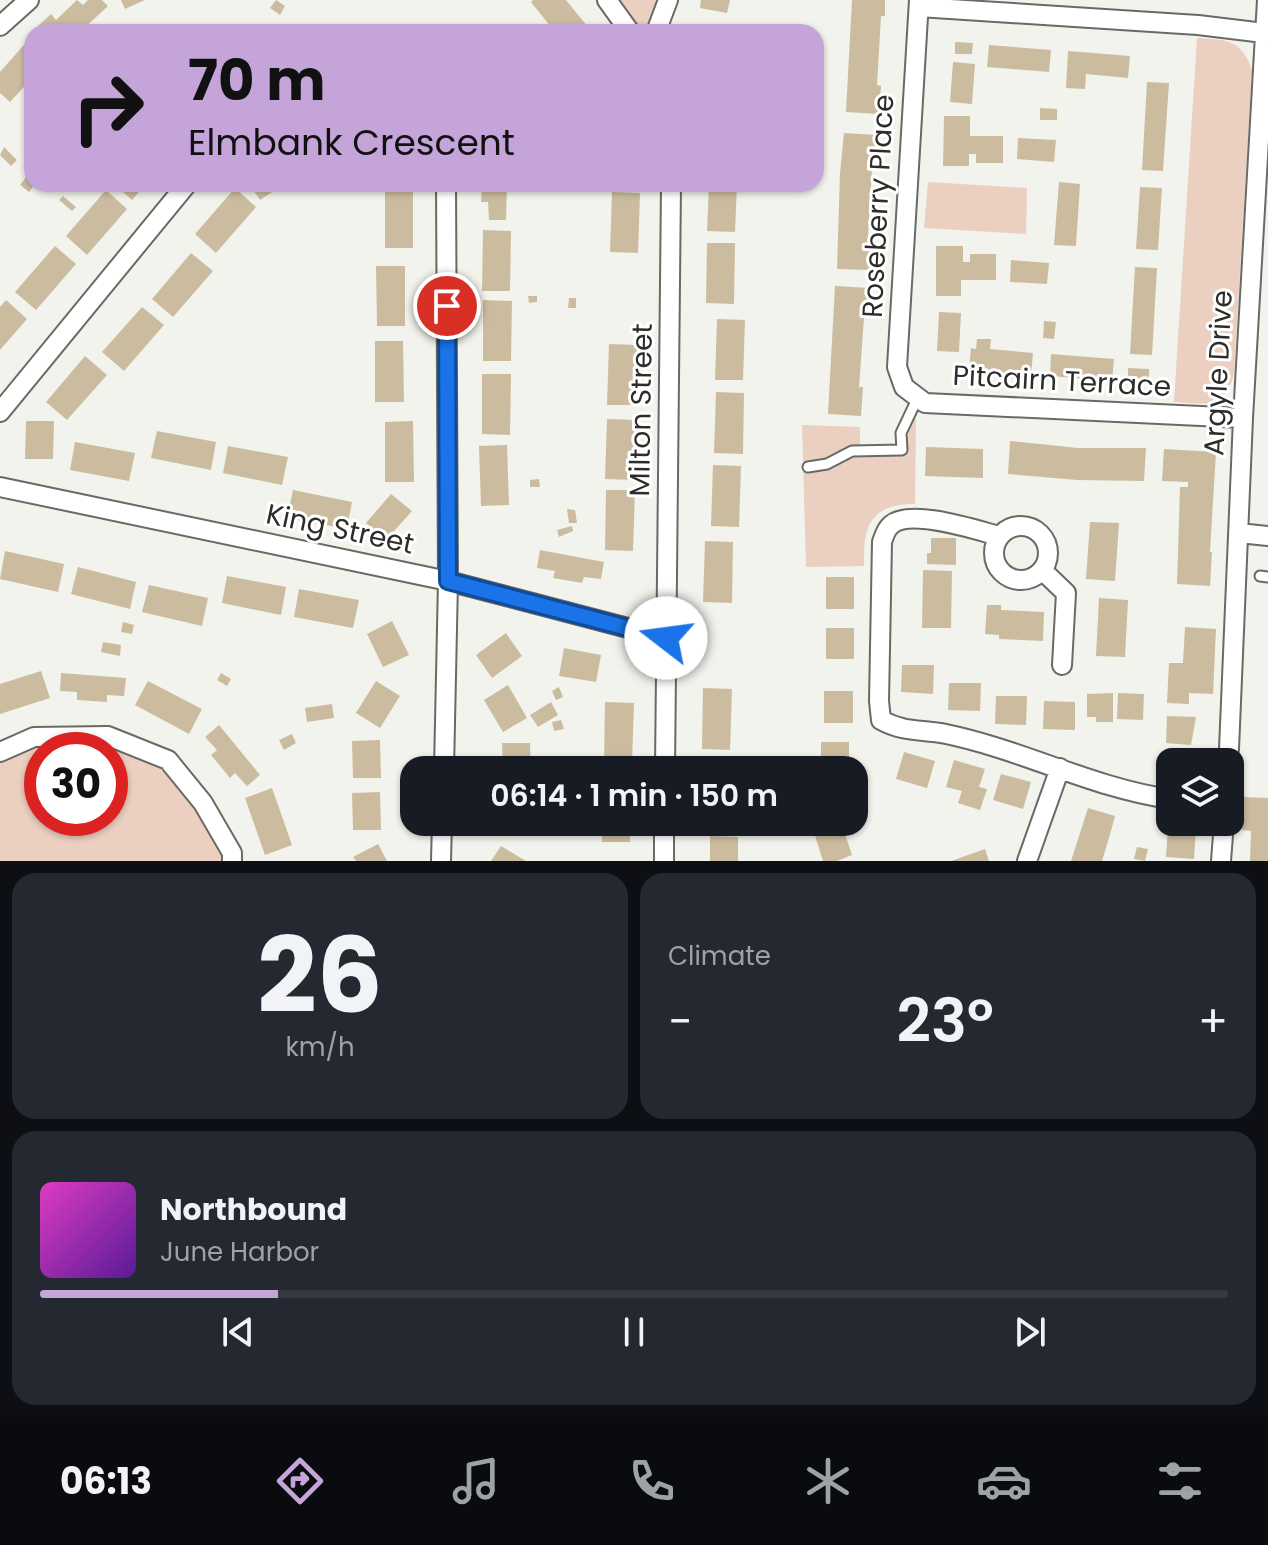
<!DOCTYPE html>
<meta charset="utf-8">
<style>
body{margin:0;font-family:Poppins,sans-serif;background:#242831;color:#f1f3f6;height:100vh;display:flex;flex-direction:column;font-size:30px;white-space:nowrap}
*{box-sizing:border-box;margin:0}
p{font-size:26px;color:#9ea1a6}
.icon{flex:none;width:44px;height:44px;fill:none;stroke:currentColor;stroke-width:2;stroke-linecap:round;stroke-linejoin:round}
.map{position:relative;height:861px;overflow:hidden}
.panel{display:flex;flex-direction:column;gap:12px;padding:12px;background:#0d0f14;flex:1}
.panel>*{flex:none}
.guide{position:absolute;left:24px;top:24px;width:800px;height:168px;border-radius:24px;box-shadow:0 2px 6px #0004;background:#c4a4d9;color:#111;overflow:hidden}
.controls{position:absolute;left:1156px;top:748px;display:grid;gap:16px}
.controls a{display:grid;place-items:center;width:88px;height:88px;border-radius:16px;background:#171b24;box-shadow:0 2px 6px #0004;font-size:40px}
.speed{position:absolute;left:24px;top:732px;display:flex;gap:16px;font-size:40px;font-weight:700;text-align:center}
.speed>*{display:grid;place-content:center;width:104px;height:104px;border-radius:50%;background:#171b24;box-shadow:0 2px 6px #0004;line-height:1}
.speed .limit{border:12px solid #d22;background:#fff;color:#111}
.pin{position:absolute;display:grid;place-items:center;width:68px;height:68px;color:#fff;margin:-34px;border:4px solid #fff;border-radius:50%;box-shadow:0 2px 8px #0007}
.me{position:absolute;width:88px;margin:-44px;rotate:285deg;stroke-linejoin:round;filter:drop-shadow(0 0 6px #0008)}
.turn{display:flex;align-items:center;gap:28px;height:168px;padding:0 32px;font-size:36px}
.turn .icon{width:104px;height:104px;stroke-width:2.5}
.turn b{display:block;font-size:56px;line-height:68px}
.big{font-size:60px;font-weight:600;line-height:1.1}
.panel .widget{flex:1;display:flex;flex-direction:column;justify-content:center;gap:12px;min-width:0;padding:0 28px;border-radius:24px;background:#242831}
.panel .dial{align-items:center;gap:0}
.dial b{font-size:104px;line-height:1}
.song{display:flex;align-items:center;gap:24px}
.cover{width:96px;height:96px;border-radius:12px;background:linear-gradient(135deg,hsl(310 70% 55%),hsl(270 70% 35%))}
.played{height:8px;border-radius:4px;background:linear-gradient(90deg,#c4a4d9 20%,#363941 20%)}
.keys{display:flex;justify-content:space-around;direction:ltr}
.heat{display:flex;justify-content:space-between;align-items:center;font-size:44px;direction:ltr}
.panel .tiles{flex:1;display:grid;gap:12px;grid-template-columns:1fr 1fr}
.widget:last-child{grid-column:span 2}
.trip{position:absolute;left:400px;top:756px;width:468px;height:80px;border-radius:24px;background:#171b24;box-shadow:0 2px 6px #0004;font-weight:600;line-height:80px;text-align:center}
.menu{display:flex;height:128px;justify-content:space-around;align-items:center;background:#090b0e;color:#9ea1a6}
.menu .icon{width:56px;height:56px}
.menu .on{color:#c4a4d9}
.menu b{font-size:36px;color:#f1f3f6}
.map>svg:first-child{display:block}
</style>
<div class="map">
<svg width="1268" height="861" viewBox="0 0 1268 861">
<rect width="100%" height="100%" fill="#f2f3ec"/>
<!-- green -->
<path fill="#ebcfc1" fill-rule="evenodd" d="M607 0H668L656 32H630Z
M1197 38C1227 40 1241 39 1252 70L1234 374C1224 410 1205 404 1174 402Z
M928 182 1027 188 1026 234 924 228Z
M910 419H916L915 504C870 504 863 526 864 566L806 567 802 425 860 427V456H906Z
M108 736 168 760 232 861H0V752L34 737ZM42 750H110V818H42Z"/>
<!-- building -->
<path fill="#ccbc9f" d="M77 0 83 5 88 0H102L108 6 80 32H44L38 26 51 14 56 20Z
M121 0H145L125 9Z
M276 0 285 6 280 15 270 8Z
M533 0H566L592 32H555L531 2Z
M701 0H730L727 13 700 8Z
M852 0H885V16H881L877 85 881 86 879 114 846 112Z
M727 26 728 32H699V27Z
M358 27 359 32H338V30Z
M30 38 32 78 10 102 0 93V72Z
M955 42 973 43 972 54H955Z
M989 45 1051 50 1049 72 987 67Z
M1068 51 1130 56 1128 78 1086 74 1085 89 1066 88Z
M953 62 975 64 972 104 950 102Z
M1147 82 1169 83 1163 171 1142 170Z
M1040 108 1057 109V120H1040Z
M944 116H970V136H1003V163H976V154H969V166H943Z
M844 133 877 135 875 168H872L868 236H872L870 270 837 269 840 173Z
M1018 138 1056 140 1054 162 1017 159Z
M4 147 17 160 11 166 0 155Z
M32 170V184H35L29 192 20 185Z
M1059 182 1080 184 1076 246 1054 245Z
M114 184H146L132 200Z
M249 184H284L260 200Z
M482 184H507L506 220H489L488 202H481Z
M709 184H737L735 232 707 231Z
M385 187H413V248H385Z
M1140 187 1162 188 1158 250 1136 249Z
M235 188 256 207 216 253 195 234Z
M106 190 127 209 87 255 66 236Z
M612 192 640 193 638 253 610 252Z
M63 196 76 207 72 211 59 200Z
M483 230 511 231 510 291H482Z
M707 243H735L734 304 706 303Z
M55 246 76 264 36 310 15 292Z
M936 246H963V262H970V254H996V280H961V296H936Z
M191 253 213 271 173 317 152 299Z
M1011 260 1049 263 1047 284 1010 282Z
M376 266H405V326H377Z
M1135 267 1157 268 1152 355 1130 354Z
M835 286 869 288 867 318H864L859 387H863L861 416 828 414Z
M528 296H537V302L529 303Z
M569 298H576V308H568Z
M6 300 27 319 0 350V307Z
M483 300 512 301 511 361H483Z
M142 307 164 325 124 371 102 352Z
M939 312 961 313 959 352 937 351Z
M717 319 745 320 743 380H715Z
M1044 321 1056 322 1054 339 1043 338Z
M977 339H991L990 349 1033 353 1031 375 969 370 971 348 976 349Z
M375 341H403L404 402H375Z
M609 344 637 345 635 405H607Z
M1051 354 1114 359 1112 381 1050 376Z
M85 356 107 375 67 420 46 402Z
M1128 368 1149 369V380L1128 379Z
M482 374H511L510 435 482 434Z
M716 392 744 393 743 454 714 453Z
M607 419 635 420 633 480 605 479Z
M26 421H54L53 459H25Z
M413 421 414 482H385V422Z
M157 431 216 442 211 470 151 458Z
M1010 441 1078 448H1146L1144 481 1077 480 1008 474Z
M75 442 135 453 129 481 70 470Z
M507 445 509 505 481 506 479 446Z
M228 446 288 457 282 485 223 473Z
M926 447 983 449V478L925 476Z
M1164 449 1216 452 1210 552H1212L1210 586 1177 584 1180 487H1188V482L1162 481Z
M713 465 741 466 739 527 711 526Z
M539 479 540 487H530V480Z
M293 490 352 502 347 529 287 518Z
M606 490H635L633 551 605 550Z
M391 494 412 511 386 540 366 523Z
M567 509 575 510 577 523H569Z
M1090 522 1119 523 1115 581 1086 579Z
M572 526 573 531 559 537 557 530Z
M931 538H956V565L927 564V553H931Z
M705 541 733 542 732 603 703 602Z
M540 550 604 562 601 579 584 577 582 583 553 578 555 571 537 568Z
M5 551 64 564 58 592 0 579Z
M78 567 136 582 130 609 71 594Z
M923 570 952 571 951 628H922Z
M227 576 286 587 281 615 222 603Z
M826 577H854V609H826Z
M149 585 208 598 202 626 142 612Z
M299 589 359 600 353 628 294 617Z
M1099 598 1128 600 1125 657 1096 656Z
M987 605H1001V610L1044 612 1043 641 999 639V635L985 634Z
M392 621 409 655 383 667 367 634Z
M123 622 134 625 132 634 121 632Z
M1185 627 1216 629 1213 694 1189 693V704L1167 703 1169 663H1183Z
M826 628H854V659H826Z
M506 633 522 656 492 678 476 655Z
M103 642 121 645 120 656 101 652Z
M564 648 601 655 596 682 559 676Z
M902 665H934L933 694 901 692Z
M41 671 50 698 0 714V684Z
M61 673 126 678 124 696 107 695V702L77 700V692L60 691Z
M221 673 231 679 227 686 217 680Z
M148 681 202 709 189 734 135 705Z
M376 681 400 696 380 728 356 713Z
M949 683H981L980 711 948 710Z
M508 685 527 718 503 732 484 700Z
M559 687 563 697 556 700 552 691Z
M703 688 732 689 730 750 702 749Z
M824 691H853V723H824Z
M1113 693V722H1096V717H1087V694Z
M1118 693 1144 694 1143 720 1117 719Z
M996 696H1027L1026 725 995 724Z
M1044 701 1075 702V730L1043 729Z
M551 702 558 715 538 727 530 715Z
M605 702 634 703 632 763H604Z
M332 704 334 718 307 722 305 708Z
M1167 716 1196 717 1191 745 1166 743Z
M561 720 564 729 554 731 552 722Z
M219 725 260 775 247 786 235 773 230 778 211 755 217 750 205 737Z
M292 734 296 743 284 750 279 740Z
M380 740 381 778H353L352 741Z
M821 742H849V770H821Z
M502 743H530L531 770H503Z
M1165 751 1190 752V762H1170V779H1163Z
M904 752 935 761 927 788 896 779Z
M954 760 985 769 979 787 987 789 980 810 958 803 962 791 946 787Z
M712 764 741 765 740 770H712Z
M1001 774 1031 782 1023 809 993 800Z
M272 788 292 845 265 855 245 798Z
M380 792 381 830H353L352 793Z
M1243 797 1268 798V861H1250L1251 831 1242 830Z
M1088 808 1115 816 1111 831 1102 861H1071Z
M502 822H530V832L503 833Z
M602 822H630V842H602Z
M713 822H739V825H713Z
M819 822H841L852 855 837 861H823L812 826Z
M1168 826 1196 827 1194 859 1166 857Z
M710 836 738 837V861H710Z
M378 844 387 861H356L353 857Z
M501 846 526 861H491Z
M1137 847 1148 849 1145 861 1134 859Z
M985 849 989 861H951Z"/>
<g fill="none" stroke-linecap="round" stroke-linejoin="round">
<!-- service casing -->
<g stroke="#696a64" stroke-width="13">
<path id="service" d="M808 467 827 464 852 451 902 450 901 433 918 397
M1260 576 1268 577"/>
</g>
<!-- minor casing -->
<g stroke="#696a64" stroke-width="22">
<path id="minor" d="M607 0 630 32
M919 0 897 367 904 387 925 403 1243 418
M919 7 1198 25 1264 33
M0 26 29 0
M656 32 668 0
M0 412 187 184
M0 487 448 581 666 638
M994 553a27 27 0 1 1 54 0a27 27 0 1 1-54 0Z
M1239 533 1268 536
M999 536C976 530 910 508 891 525 886 529 884 536 882 542L879 701 881 720C905 733 921 729 946 734 1023 750 1093 788 1170 799
M1042 570 1066 593 1062 665
M1229 749 1243 418 1267 0
M0 752 34 737 108 736 168 760 203 803 232 853V861
M444 770 448 581 446 184
M665 770 671 184
M441 861 442 822
M664 861V822
M1027 861 1060 768
M1221 861 1224 822"/>
</g>
<!-- service -->
<use href="#service" stroke="#fff" stroke-width="9"/>
<!-- minor -->
<use href="#minor" stroke="#fff" stroke-width="18"/>
</g>
<g fill="none" stroke-linecap="round" stroke-linejoin="round">
<!-- route casing -->
<g stroke="#114b97" stroke-width="20">
<path id="route" d="M447 306 448 581 666 638"/>
</g>
<!-- route -->
<use href="#route" stroke="#1a73e8" stroke-width="14"/>
</g>
<g text-anchor="middle" dominant-baseline="central" stroke-width="6" stroke-linejoin="round" paint-order="stroke">
<!-- street labels -->
<g font-size="28" fill="#2c2c2a" stroke="#fff">
<text transform="translate(878 206) rotate(-87)">Roseberry Place</text>
<text transform="translate(1218 373) rotate(-87)">Argyle Drive</text>
<text transform="translate(1062 381) rotate(3)">Pitcairn Terrace</text>
<text transform="translate(641 410) rotate(-89)">Milton Street</text>
<text transform="translate(340 529) rotate(12)">King Street</text>
</g>
</g>
</svg>
<div class="controls">
<a><svg class="icon" aria-label="layers" viewBox="0 0 24 24"><path d="M12 4l9 5-9 5-9-5zM3 14l9 5 9-5"/></svg></a>
</div>
<div class="speed"><div class="limit">30</div></div>
<div class="pin" style="left:447px;top:306px;background:#d93025"><svg class="icon" aria-label="arrive" viewBox="0 0 24 24"><path d="M6 21V4h12l-3 4 3 4H6"/></svg></div>
<svg class="me" style="left:666px;top:638px" viewBox="-20 -20 40 40"><circle r="19" fill="#fff"/><path d="M0-13L10 11 0 6-10 11z" fill="#1a73e8"/></svg>
<div class="trip">06:14 · 1 min · 150 m</div>
<div class="guide">
<div class="turn"><svg class="icon" aria-label="right" viewBox="0 0 24 24"><path d="M7 20v-9h11M14 6l5 5-5 5"/></svg><div><b>70 m</b>Elmbank Crescent</div></div>
</div>
</div>
<section class="panel">
<div class="tiles">
<div class="widget dial"><b>26</b><p>km/h</p></div>
<div class="widget"><p>Climate</p>
<div class="heat"><a>−</a><b class="big">23°</b><a>+</a></div>
</div>
<div class="widget">
<div class="song"><i class="cover"></i><div><b>Northbound</b><p>June Harbor</p></div></div>
<div class="played"></div>
<div class="keys"><svg class="icon" aria-label="previous" viewBox="0 0 24 24"><path d="M18 5L8 12l10 7zM5 5v14"/></svg><svg class="icon" aria-label="pause" viewBox="0 0 24 24"><path d="M8 5v14M16 5v14"/></svg><svg class="icon" aria-label="next" viewBox="0 0 24 24"><path d="M6 5l10 7-10 7zM19 5v14"/></svg></div>
</div>
</div>
</section>
<nav class="menu">
<b>06:13</b>
<svg class="icon on" aria-label="directions" viewBox="0 0 24 24"><path d="M12 3l9 9-9 9-9-9zM9 14v-3h6M13 9l2 2-2 2"/></svg>
<svg class="icon" aria-label="music" viewBox="0 0 24 24"><path d="M9 18V5l10-2v13"/><circle cx="6" cy="18" r="3"/><circle cx="16" cy="16" r="3"/></svg>
<svg class="icon" aria-label="phone" viewBox="0 0 24 24"><path d="M5 4h4l2 5-3 2q2 4 5 5l2-3 5 2v4C11 20 4 13 5 4z"/></svg>
<svg class="icon" aria-label="climate" viewBox="0 0 24 24"><path d="M12 3v18M4 7l16 10M4 17L20 7"/></svg>
<svg class="icon" aria-label="car" viewBox="0 0 24 24"><path d="M5 17H2v-5l4-1 3-4h7l3 4 3 1v5h-3M9 17h6M6 11h13"/><circle cx="7" cy="17" r="2"/><circle cx="17" cy="17" r="2"/></svg>
<svg class="icon" aria-label="filters" viewBox="0 0 24 24"><path d="M4 7h16M4 17h16"/><circle cx="9" cy="7" r="2"/><circle cx="15" cy="17" r="2"/></svg>
</nav>
